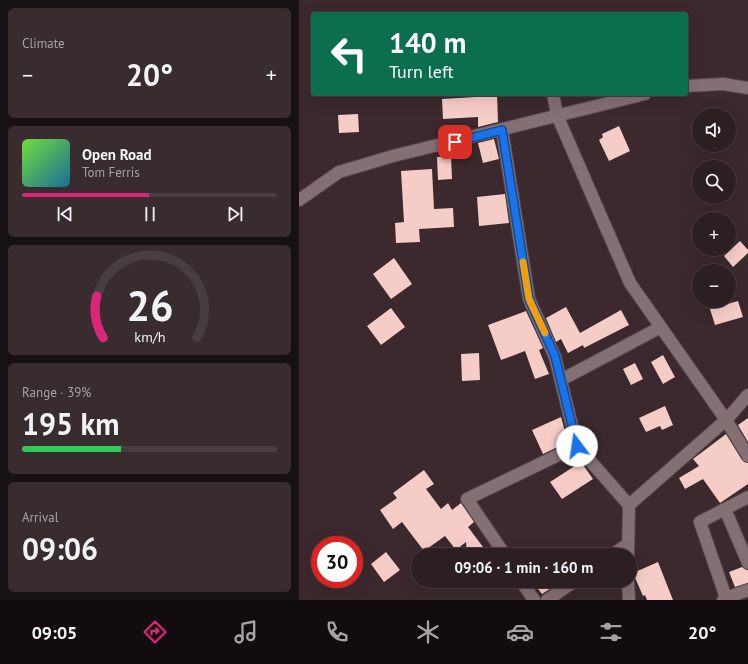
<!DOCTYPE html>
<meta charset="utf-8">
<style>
body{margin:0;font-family:"PT Sans",sans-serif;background:#382c2f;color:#f1f3f6;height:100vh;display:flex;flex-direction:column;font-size:15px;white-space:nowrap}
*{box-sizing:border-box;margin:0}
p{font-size:13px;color:#a6a2a5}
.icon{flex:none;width:22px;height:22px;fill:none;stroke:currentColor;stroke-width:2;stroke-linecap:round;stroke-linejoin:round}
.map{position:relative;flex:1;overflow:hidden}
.details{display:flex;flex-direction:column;gap:8px;padding:8px;background:#181113;width:299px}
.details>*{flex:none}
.top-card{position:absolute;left:12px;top:12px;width:377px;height:84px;border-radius:4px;box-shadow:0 4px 16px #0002,0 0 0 1px #483d40;background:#0b6e4f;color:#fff;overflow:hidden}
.buttons{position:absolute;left:393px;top:108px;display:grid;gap:8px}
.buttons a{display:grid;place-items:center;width:44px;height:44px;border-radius:50%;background:#2c1f22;box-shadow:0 4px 16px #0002,0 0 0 1px #483d40;font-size:20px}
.speed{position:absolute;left:12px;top:536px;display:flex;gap:8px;font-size:20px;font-weight:700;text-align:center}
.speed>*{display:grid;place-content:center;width:52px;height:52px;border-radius:50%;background:#2c1f22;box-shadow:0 4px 16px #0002,0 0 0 1px #483d40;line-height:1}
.speed .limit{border:6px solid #d22;background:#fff;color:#111}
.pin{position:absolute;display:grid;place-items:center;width:34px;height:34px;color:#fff;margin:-17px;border-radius:8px;box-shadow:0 2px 6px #0006}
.me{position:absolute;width:44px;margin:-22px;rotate:346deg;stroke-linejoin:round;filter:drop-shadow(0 0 3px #0008)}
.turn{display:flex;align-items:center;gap:14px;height:84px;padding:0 12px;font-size:18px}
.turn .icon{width:52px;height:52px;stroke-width:2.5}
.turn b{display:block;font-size:28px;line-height:34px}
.big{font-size:30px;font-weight:700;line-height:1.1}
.details .card{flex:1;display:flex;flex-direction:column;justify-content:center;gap:6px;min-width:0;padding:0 14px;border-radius:6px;background:#382c2f}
.details .dial{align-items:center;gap:0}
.dial svg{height:104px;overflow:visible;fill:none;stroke:#483d40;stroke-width:7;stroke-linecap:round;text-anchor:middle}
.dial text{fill:#f1f3f6;stroke:none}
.song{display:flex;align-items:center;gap:12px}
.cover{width:48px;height:48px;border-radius:6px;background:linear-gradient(135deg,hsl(100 70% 55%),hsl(200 70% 35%))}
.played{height:4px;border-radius:2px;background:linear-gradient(90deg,#db2777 50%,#483d40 50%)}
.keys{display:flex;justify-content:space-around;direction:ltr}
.heat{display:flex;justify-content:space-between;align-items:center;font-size:22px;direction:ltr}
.charge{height:6px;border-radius:3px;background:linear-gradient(90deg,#34c759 39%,#483d40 0)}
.trip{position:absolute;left:112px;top:548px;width:226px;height:40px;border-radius:20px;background:#2c1f22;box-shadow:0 4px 16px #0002,0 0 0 1px #483d40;font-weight:700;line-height:40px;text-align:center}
.tabs{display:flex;height:64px;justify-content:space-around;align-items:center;background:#120c0e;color:#a6a2a5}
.tabs .icon{width:28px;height:28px}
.tabs .selected{color:#db2777}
.tabs b{font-size:18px;color:#f1f3f6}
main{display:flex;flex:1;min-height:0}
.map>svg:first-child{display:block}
</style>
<main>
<section class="details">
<div class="card"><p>Climate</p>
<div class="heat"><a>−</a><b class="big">20°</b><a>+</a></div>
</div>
<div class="card">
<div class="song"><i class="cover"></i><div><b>Open Road</b><p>Tom Ferris</p></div></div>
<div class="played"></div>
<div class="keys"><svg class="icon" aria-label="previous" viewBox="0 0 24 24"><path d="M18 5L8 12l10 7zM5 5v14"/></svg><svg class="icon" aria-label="pause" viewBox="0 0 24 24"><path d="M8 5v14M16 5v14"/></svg><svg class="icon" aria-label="next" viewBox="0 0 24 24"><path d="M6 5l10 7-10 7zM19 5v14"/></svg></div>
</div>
<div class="card dial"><svg viewBox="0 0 100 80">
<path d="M14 69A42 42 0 1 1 86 69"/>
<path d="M14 69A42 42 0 0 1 9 37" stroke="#db2777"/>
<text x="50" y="56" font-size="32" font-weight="700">26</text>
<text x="50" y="72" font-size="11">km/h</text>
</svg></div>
<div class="card"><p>Range · 39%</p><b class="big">195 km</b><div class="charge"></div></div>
<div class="card"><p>Arrival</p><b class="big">09:06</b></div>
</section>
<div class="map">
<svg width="449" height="600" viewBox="0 0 449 600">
<rect width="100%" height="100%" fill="#3b292d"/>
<!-- building -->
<path fill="#f6ccc6" d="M177 94H198L199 122 179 127V117L144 119 143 99 177 97Z
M59 114 60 132 40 133 39 115Z
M320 126 331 151 310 161 300 140 304 137 303 134Z
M195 139 200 159 184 163 179 143Z
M152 156 153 179 139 180 138 157Z
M133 169 135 209 154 208 155 227 120 229 121 242 97 243 96 223 105 222 102 171Z
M206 194 210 223 180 226 178 197Z
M441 241 449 250V253L434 267 425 256Z
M95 258 113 284 92 299 74 274Z
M439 301 444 317 416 325 411 309Z
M267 307 281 333 322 310 330 325 285 348 284 345 269 353 262 339 257 342 247 318Z
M92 308 106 327 82 345 68 326Z
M227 311 244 348 240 350 250 374 236 379 226 351 202 360 189 325Z
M180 353 181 380 163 381 162 354Z
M364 355 376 377 364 384 352 362Z
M336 363 344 379 332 385 324 369Z
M366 406 374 425 363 430 361 426 347 432 340 418Z
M262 417 269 442 244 454 233 430Z
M449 418V442L439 425Z
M427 434 443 460 449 463V484L421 503 404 479 386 489 380 478 400 466 394 459Z
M282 462 294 479 263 499 251 482Z
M125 470 135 484 127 489 142 509 149 503 153 510 162 503 175 522 169 527 190 555H168L167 542 157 550 146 536 125 551 103 522 94 529 81 510 98 498 94 493Z
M87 552 101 570 85 582 72 564Z
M359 562 374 600H348L346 595 344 596 334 573Z
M443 567 449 570V583L436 587 430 572Z
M233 581H263L243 594Z"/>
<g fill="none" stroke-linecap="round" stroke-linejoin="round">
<!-- minor casing -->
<g stroke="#55464a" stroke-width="14">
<path id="minor" d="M387 86 424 84 449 88
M254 94 258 115 331 283 427 420 449 456
M203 130 230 299 256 357 278 446
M0 200 40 172 94 156 346 94
M262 380 362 327
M426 509 449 563
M206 555 168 499 278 446 330 505
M313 555 329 544
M329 555 330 505 427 420 449 395
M222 581 235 600
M329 581 330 600
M427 598 449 590
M248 600 276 581
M424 600 427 598 401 522 449 497"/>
</g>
<!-- minor -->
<use href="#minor" stroke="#846f73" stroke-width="12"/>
</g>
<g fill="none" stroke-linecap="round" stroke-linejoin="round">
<!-- route casing -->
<g stroke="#114b97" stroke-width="10">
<path id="route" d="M156 142 203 130 230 299 256 356 278 446"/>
</g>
<!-- route -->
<use href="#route" stroke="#1a73e8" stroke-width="7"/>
<!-- slow -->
<path stroke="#f59e0b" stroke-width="7" d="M224 262 230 299 246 333"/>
</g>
</svg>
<div class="buttons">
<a><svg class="icon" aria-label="sound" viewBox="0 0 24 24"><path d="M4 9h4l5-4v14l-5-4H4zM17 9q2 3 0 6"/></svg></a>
<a><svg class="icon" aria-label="search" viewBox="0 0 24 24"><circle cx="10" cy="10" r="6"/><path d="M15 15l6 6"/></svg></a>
<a>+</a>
<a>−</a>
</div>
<div class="speed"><div class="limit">30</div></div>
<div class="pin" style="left:156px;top:142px;background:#d93025"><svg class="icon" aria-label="arrive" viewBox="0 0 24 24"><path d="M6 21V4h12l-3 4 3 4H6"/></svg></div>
<svg class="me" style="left:278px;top:446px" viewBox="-20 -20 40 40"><circle r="19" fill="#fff"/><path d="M0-13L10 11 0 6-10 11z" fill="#1a73e8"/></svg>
<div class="trip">09:06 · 1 min · 160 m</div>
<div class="top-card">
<div class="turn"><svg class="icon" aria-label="left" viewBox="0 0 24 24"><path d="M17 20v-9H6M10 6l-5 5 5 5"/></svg><div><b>140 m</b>Turn left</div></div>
</div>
</div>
</main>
<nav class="tabs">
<b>09:05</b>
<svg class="icon selected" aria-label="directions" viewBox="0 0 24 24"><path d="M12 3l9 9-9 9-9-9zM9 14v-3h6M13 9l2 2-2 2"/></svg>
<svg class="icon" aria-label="music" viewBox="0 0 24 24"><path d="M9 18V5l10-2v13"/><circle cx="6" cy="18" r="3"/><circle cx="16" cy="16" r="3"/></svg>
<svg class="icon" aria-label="phone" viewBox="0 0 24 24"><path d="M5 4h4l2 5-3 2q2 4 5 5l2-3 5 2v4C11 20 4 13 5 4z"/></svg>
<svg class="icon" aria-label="climate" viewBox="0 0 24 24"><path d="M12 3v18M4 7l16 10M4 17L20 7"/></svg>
<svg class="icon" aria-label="car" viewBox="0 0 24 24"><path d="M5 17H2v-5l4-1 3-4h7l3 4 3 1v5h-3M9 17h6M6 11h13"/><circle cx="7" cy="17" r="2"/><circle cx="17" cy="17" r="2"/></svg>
<svg class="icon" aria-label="filters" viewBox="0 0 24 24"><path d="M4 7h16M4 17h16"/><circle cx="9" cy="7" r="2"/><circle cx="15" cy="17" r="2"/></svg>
<b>20°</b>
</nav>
